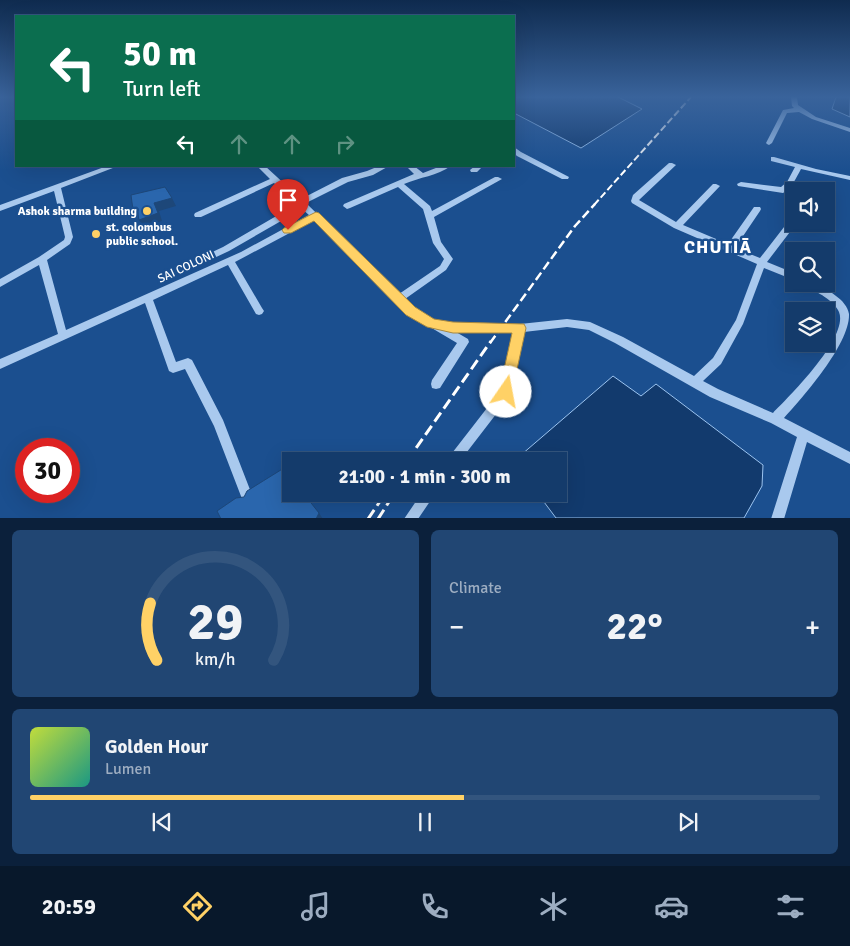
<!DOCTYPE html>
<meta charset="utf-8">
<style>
body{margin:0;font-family:Signika,sans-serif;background:#214673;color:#f1f3f6;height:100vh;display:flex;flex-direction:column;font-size:19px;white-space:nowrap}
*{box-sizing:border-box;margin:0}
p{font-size:16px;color:#9dadc1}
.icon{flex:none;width:28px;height:28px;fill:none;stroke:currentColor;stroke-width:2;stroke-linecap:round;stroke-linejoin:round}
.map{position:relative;height:518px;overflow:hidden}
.side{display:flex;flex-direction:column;gap:12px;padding:12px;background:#0b203b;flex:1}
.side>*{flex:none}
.guide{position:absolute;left:15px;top:15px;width:500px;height:152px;border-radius:0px;box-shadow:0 5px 20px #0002,0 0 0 1px #33557e;background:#0b6e4f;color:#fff;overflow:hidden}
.controls{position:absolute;left:785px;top:182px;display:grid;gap:10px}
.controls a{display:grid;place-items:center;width:50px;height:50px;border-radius:0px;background:#143b6b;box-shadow:0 5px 20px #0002,0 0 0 1px #33557e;font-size:25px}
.speed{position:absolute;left:15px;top:438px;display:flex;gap:10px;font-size:25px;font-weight:700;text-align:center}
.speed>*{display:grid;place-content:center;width:65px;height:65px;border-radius:50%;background:#143b6b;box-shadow:0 5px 20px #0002,0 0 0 1px #33557e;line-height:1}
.speed .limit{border:8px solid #d22;background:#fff;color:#111}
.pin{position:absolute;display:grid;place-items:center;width:42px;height:42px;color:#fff;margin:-51px -21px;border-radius:50% 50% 50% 0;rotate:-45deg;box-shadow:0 0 5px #0007}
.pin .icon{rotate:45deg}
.me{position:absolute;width:55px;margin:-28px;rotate:12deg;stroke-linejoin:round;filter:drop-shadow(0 0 4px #0008)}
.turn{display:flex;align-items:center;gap:18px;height:105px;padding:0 25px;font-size:22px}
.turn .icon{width:65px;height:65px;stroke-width:2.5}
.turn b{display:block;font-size:35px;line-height:42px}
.lanes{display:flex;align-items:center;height:48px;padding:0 25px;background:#0003;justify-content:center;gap:25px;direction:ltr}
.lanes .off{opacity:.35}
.big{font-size:38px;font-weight:800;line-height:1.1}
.side .tile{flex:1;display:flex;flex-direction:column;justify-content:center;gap:8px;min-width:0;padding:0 18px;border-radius:8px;background:#214673}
.side .dial{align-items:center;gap:0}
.dial svg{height:130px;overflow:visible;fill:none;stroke:#33557e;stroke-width:7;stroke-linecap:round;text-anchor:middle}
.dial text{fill:#f1f3f6;stroke:none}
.song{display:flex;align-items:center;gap:15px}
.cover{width:60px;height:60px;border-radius:8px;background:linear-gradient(135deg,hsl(70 70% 55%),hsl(170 70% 35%))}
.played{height:5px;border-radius:2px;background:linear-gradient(90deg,#ffd166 55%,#33557e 55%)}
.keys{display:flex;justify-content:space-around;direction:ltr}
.heat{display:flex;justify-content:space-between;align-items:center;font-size:28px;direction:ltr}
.side .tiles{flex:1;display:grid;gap:12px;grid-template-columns:1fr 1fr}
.tile:last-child{grid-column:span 2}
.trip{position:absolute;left:282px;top:452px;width:285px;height:50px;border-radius:0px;background:#143b6b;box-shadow:0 5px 20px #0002,0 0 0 1px #33557e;font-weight:800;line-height:50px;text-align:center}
.tab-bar{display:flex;height:80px;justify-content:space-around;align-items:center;background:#08182b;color:#9dadc1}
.tab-bar .icon{width:35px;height:35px}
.tab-bar .selected{color:#ffd166}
.tab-bar b{font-size:22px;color:#f1f3f6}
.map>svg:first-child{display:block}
</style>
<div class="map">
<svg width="850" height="519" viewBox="0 0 850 519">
<rect width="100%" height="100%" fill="#1b4f8f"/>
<!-- water -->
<path fill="#123a6d" stroke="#9cc4f0" d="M514 97H618L642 109 581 148 514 113Z
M836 97H850V117L832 109Z
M613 376 641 396 656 384 763 465 762 486 744 518H556L538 494H559V461H514Z"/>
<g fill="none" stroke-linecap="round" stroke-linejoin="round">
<!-- minor -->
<path fill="#a9c9ee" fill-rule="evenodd" d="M791 97H797L798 105 816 117 850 128V132L812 119 799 112 787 113 772 143 769 145 767 144 766 143 783 110 794 108 792 106Z
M514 147 521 152 569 177 568 179H562L517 156 514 153Z
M771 157H774L816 169 850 176V180L801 169C796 178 792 188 783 193L738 186 737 184 741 182 781 187 787 182 795 167 771 161Z
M669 163H672L676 165 639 200 676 222 713 184H716L720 186 683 225 728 244 754 207H760L761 209 760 211 735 248 760 258 791 218 794 217V224H796L767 262 794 273V280L764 268 743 324 721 364 703 381 718 389 773 413C790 396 849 337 839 312 834 300 817 292 806 287L805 284C819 284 825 287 836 296 842 300 848 307 849 314 850 344 803 397 784 418L850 452V464L807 442 784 519H771L797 437 771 423 710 397 615 343 589 330 567 327 524 332 510 396 460 461H447L449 457 501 390 514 332H456L468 339 469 342 440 388 436 389 432 388 431 384 432 380 457 343 408 314 314 220 235 262 262 308 264 311 262 314 259 315 256 314 228 265 153 300 176 362 188 358 192 360 223 420 254 500 252 504 248 506 244 504 214 426 185 369 173 373 169 371 145 303 0 369V359L58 334 39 265 0 287V279L39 257 64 240 65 237 54 191 0 211V205L107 166H118L61 188 73 237 70 244 47 260 66 330 241 252 309 215 302 209 229 251 180 274H174L173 272 174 270 223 247 297 204 274 183 201 217H195L194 215 195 213 270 179 257 166H265L301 199 342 178 367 171 379 166H389L373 175 348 182 306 203 399 294 440 266 444 259 433 243 423 209 398 187 350 208 347 209 343 206 344 204 414 174 406 166H414L423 173 441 166H451C437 176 420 177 404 184L430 206 432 211 495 177H498L502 179 434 217 441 242 453 259 446 270 405 299 414 308 434 320 453 324H520L567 319 590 322 623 337 694 376 713 358 736 320 757 264 674 228 632 203 631 201 633 195Z
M475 166H483L477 172H471L470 170Z
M421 494H435L418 519H404Z"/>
<!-- rail-far2 -->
<path stroke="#fff" stroke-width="2" stroke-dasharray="7 3" stroke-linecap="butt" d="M594 205 691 97"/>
<!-- rail-far1 -->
<path stroke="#fff" stroke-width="2.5" stroke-dasharray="9 4" stroke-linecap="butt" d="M490 343 575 226 595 204"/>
<!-- rail -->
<path stroke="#fff" stroke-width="3" stroke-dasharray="11 5" stroke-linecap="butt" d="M407 461 491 341
M368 519 385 494
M378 519 394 494"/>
</g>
<!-- shaded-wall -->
<path fill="#1d4779" d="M172 198 176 206 159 211 162 221 144 227 139 220 154 203Z
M137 209 142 216 138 217 133 210Z
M319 513 323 519H316Z"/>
<!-- building -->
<path fill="#2a66ad" stroke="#1d4779" d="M165 187 172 198 154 203 158 213 139 220 137 209 133 210 131 195Z
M284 468 291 477V494H304L319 513 316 519H221L217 511 236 498 244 497 247 491Z"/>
<!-- sky -->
<linearGradient id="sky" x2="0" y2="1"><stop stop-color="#0f2b4f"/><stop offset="0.57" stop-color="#39639b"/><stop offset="1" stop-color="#39639b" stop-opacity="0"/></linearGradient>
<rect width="850" height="170" fill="url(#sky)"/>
<!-- route -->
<path fill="#ffd166" stroke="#a68842" d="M316 212 319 213 415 307 434 319 453 322 524 324 526 328 511 397 506 399 501 397 499 392 512 333H453L427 327 406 315 314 221 291 233H284L282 230 284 228Z"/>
<!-- markers -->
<g fill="#ffd166" stroke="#1b4f8f" stroke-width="2">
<circle cx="147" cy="211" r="5"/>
<circle cx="96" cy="234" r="5"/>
</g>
<g text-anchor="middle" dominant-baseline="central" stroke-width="5" stroke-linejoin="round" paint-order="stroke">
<!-- poi labels -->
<g font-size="12" font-weight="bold" fill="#fff" stroke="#1b4f8f" text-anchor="end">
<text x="137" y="211">Ashok sharma building</text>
<text x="106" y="227" text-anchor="start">st. colombus<tspan x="106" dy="14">public school.</tspan></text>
</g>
<!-- street labels -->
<g font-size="12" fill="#fff" stroke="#1b4f8f">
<text transform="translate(186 267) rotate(-25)">SAI COLONI</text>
</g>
<!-- district labels -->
<g font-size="18" font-weight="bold" letter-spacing="1" fill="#fff" stroke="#1b4f8f">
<text x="718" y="247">CHUTIĀ</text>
</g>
</g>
</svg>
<div class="controls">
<a><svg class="icon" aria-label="sound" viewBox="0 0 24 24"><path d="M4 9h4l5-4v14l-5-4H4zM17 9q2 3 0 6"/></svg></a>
<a><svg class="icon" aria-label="search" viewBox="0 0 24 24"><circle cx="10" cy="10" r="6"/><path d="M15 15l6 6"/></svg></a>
<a><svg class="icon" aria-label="layers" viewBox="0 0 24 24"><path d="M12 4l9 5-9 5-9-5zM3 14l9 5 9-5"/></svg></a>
</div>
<div class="speed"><div class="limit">30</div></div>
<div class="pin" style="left:288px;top:230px;background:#d93025"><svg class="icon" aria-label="arrive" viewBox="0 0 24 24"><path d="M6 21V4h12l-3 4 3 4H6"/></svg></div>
<svg class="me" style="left:506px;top:392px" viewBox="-20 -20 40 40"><circle r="19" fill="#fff"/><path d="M0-13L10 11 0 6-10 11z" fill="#ffd166"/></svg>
<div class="trip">21:00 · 1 min · 300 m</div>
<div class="guide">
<div class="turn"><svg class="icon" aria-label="left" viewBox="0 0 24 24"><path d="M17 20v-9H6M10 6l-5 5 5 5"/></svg><div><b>50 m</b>Turn left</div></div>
<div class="lanes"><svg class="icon" aria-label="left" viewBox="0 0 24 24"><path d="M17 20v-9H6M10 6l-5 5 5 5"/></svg><svg class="icon off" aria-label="ahead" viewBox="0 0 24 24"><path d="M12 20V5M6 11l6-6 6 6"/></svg><svg class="icon off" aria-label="ahead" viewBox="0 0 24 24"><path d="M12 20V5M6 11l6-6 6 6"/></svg><svg class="icon off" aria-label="right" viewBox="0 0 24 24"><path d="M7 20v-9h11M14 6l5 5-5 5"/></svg></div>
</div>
</div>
<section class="side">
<div class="tiles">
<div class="tile dial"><svg viewBox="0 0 100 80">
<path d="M14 69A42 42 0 1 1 86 69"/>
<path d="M14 69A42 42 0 0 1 10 34" stroke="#ffd166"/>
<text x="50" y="56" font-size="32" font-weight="700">29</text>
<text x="50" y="72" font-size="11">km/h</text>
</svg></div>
<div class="tile"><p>Climate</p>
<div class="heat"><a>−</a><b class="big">22°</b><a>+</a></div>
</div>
<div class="tile">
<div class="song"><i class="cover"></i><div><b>Golden Hour</b><p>Lumen</p></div></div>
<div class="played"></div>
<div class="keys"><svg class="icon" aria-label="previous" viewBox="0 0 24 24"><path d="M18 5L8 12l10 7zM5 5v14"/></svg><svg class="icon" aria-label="pause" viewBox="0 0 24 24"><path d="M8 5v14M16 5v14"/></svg><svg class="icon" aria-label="next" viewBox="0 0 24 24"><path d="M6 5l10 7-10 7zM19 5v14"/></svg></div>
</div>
</div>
</section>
<nav class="tab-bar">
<b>20:59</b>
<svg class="icon selected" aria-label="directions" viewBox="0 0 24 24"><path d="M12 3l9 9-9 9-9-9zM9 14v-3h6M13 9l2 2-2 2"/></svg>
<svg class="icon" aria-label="music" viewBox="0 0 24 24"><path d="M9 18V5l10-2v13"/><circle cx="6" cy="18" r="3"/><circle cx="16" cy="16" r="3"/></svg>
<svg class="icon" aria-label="phone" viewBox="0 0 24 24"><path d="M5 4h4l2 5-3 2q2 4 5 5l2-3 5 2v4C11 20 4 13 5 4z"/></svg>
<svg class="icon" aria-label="climate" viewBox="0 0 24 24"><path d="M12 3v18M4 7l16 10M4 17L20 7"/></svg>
<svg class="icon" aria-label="car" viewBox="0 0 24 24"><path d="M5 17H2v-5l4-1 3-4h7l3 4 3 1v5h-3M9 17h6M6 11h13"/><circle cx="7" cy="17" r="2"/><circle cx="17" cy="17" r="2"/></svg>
<svg class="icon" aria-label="filters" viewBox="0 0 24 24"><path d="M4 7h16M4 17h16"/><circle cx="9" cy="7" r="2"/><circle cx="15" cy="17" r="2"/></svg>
</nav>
